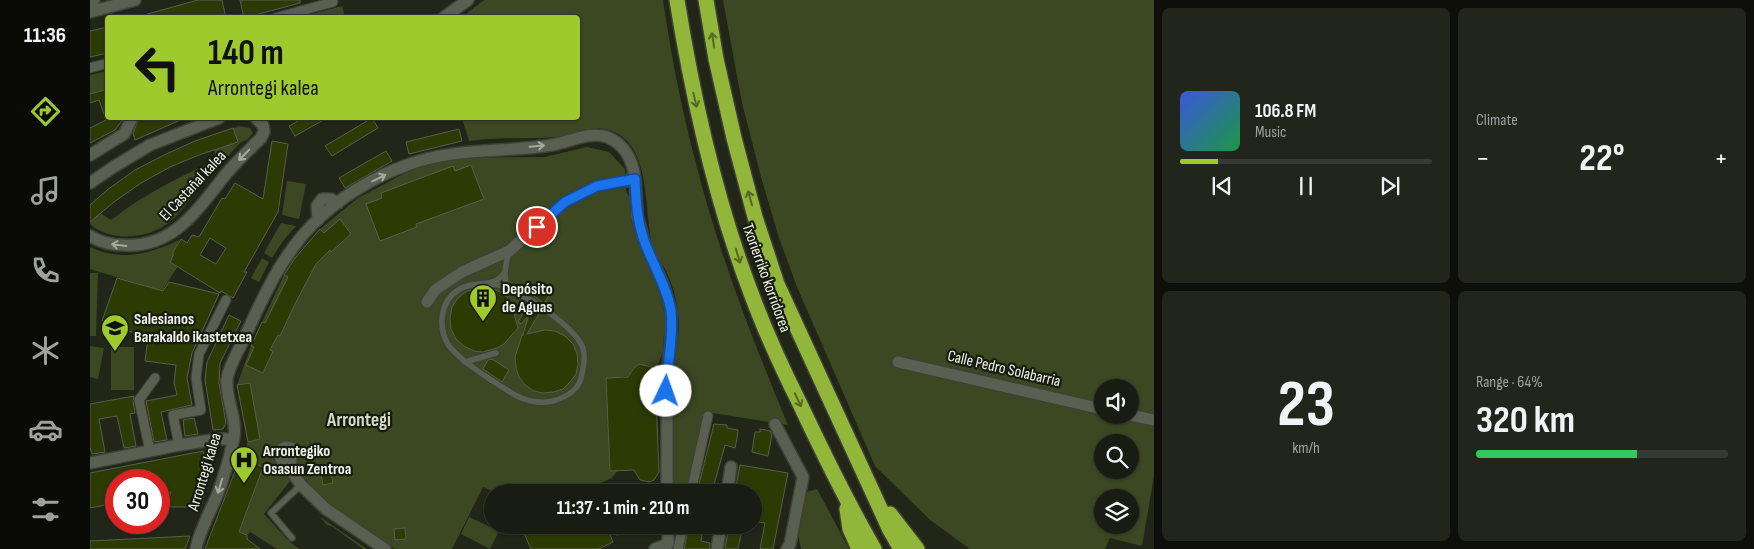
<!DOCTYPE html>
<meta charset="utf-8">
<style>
body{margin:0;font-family:"Sofia Sans Condensed",sans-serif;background:#22251b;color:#f1f3f6;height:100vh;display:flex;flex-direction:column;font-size:19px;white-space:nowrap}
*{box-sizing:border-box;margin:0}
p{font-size:16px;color:#9fa19f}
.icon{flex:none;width:28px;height:28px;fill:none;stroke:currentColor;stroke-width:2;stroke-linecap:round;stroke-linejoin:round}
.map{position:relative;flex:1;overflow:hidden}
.side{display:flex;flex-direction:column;gap:8px;padding:8px;background:#0e0f0a;width:600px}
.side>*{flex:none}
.banner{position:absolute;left:15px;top:15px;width:475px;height:105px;border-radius:5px;box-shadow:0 1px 4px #0004,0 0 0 1px #373a32;background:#9fca2d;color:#111;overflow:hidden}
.fabs{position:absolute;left:1004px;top:379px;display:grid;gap:10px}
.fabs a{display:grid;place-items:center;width:45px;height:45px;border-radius:50%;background:#191c12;box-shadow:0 1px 4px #0004,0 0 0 1px #373a32;font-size:25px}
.speed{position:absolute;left:15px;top:469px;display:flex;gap:10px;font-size:25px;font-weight:700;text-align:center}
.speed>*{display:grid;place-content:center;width:65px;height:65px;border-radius:50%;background:#191c12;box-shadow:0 1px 4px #0004,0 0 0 1px #373a32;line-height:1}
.speed .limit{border:8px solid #d22;background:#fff;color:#111}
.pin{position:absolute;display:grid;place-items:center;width:42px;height:42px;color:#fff;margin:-21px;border:2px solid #fff;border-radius:50%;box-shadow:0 1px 5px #0007}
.me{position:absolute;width:55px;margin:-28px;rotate:3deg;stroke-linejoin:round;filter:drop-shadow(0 0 4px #0008)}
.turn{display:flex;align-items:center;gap:18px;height:105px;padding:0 20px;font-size:22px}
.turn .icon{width:65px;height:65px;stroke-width:2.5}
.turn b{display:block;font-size:35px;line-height:42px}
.big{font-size:38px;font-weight:700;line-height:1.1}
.side .tile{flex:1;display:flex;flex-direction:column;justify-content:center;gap:8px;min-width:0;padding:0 18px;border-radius:8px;background:#22251b}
.side .dial{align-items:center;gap:0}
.dial b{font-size:65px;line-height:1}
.song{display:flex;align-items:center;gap:15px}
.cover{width:60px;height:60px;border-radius:8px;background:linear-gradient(135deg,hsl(230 70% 55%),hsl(140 70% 35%))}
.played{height:5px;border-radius:2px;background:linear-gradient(90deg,#9fca2d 15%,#373a32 15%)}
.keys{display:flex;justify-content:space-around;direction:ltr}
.heat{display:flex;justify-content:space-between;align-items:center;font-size:28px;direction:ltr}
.charge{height:8px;border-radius:4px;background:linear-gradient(90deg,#34c759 64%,#373a32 0)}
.side .tiles{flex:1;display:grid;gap:8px;grid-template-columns:repeat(2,1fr)}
.trip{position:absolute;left:394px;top:484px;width:278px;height:50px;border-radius:25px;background:#191c12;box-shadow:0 1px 4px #0004,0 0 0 1px #373a32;font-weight:700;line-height:50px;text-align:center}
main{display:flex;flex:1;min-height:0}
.menu{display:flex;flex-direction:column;width:90px;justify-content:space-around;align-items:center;background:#0a0b07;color:#9fa19f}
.menu .icon{width:35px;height:35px}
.menu .on{color:#9fca2d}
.menu b{font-size:22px;color:#f1f3f6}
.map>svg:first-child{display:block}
</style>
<main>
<nav class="menu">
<b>11:36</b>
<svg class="icon on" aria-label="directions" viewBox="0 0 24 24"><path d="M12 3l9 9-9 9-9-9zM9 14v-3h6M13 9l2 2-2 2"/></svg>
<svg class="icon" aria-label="music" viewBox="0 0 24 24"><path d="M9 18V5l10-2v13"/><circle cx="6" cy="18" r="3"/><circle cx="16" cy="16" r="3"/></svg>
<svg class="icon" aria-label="phone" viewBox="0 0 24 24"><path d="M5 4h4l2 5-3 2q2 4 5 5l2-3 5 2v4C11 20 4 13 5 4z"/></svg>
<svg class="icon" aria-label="climate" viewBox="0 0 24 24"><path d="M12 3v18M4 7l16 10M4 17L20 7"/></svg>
<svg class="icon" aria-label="car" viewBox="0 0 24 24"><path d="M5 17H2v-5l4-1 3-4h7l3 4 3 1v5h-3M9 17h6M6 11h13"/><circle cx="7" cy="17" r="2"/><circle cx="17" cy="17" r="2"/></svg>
<svg class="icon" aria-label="filters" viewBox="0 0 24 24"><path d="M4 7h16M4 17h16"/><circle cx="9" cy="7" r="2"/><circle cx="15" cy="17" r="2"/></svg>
</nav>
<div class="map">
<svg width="1064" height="549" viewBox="0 0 1064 549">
<rect width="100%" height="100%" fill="#212618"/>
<!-- green -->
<path fill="#3b4822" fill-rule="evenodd" d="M394 0H573C581 54 591 107 605 160 628 251 662 339 698 425L616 412 596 492H583C582 456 579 419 582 382 583 360 591 337 588 314 587 299 582 284 576 271 572 263 566 256 563 247 553 212 563 147 522 131 502 123 486 135 467 137 437 139 408 137 379 141L372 118H488V18H371Z
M633 0H1064V476L1052 546 1020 538 1015 549H880L840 520 785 466 707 287 689 238 671 177 652 103ZM1012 388H1040V415H1012ZM1012 442H1040V470H1012ZM1012 498H1040V525H1012Z
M252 6 255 17H210Z
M17 71V89L0 94V75Z
M149 126 160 128 163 133 158 139 150 143C134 160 119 178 103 196 95 205 87 217 77 224 56 239 20 242 0 224V222L10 213 21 220C54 194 90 177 127 159L124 150 142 141 144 144 148 143 143 128Z
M497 147 519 152 535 169 536 191 550 217 575 315 573 352 565 372 561 367 549 364 544 368 540 376 516 378 520 471H527L522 478 490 492H405L393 487 362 549H305L263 523 226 492 208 471 174 514 200 542 209 549H187L160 532 157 535 149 532 173 467 150 458 158 442 147 385 161 346 194 275 218 242 230 229 268 198 315 173 353 158 455 157Z
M197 181 216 184 209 219 192 215Z
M191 223 206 226 193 241 182 258 174 253Z
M89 240 83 256 88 266 72 291 0 269V247C32 262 59 254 89 240Z
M172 258 179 262 169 282 161 278Z
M0 273H8L6 336H0Z
M0 346 14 348 8 379 0 377Z
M21 347H44V390H21Z
M727 489 759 549H711L708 535 717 492Z
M229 516 277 549H273L243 527 237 525Z
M379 517 409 531 400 549 371 534Z
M521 525H550L527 536Z"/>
<!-- building -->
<path fill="#2c3b04" stroke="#585e4e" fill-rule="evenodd" d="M108 0H132L136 18H55L54 15Z
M150 0H210V3L154 18Z
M18 27V53L0 57V31Z
M18 89V118H34L25 130 0 143V128L16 120 9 100 0 103V94Z
M49 118H95L45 140 43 133Z
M213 118H237L205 136 199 126Z
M282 118 288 128 242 156 235 146Z
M143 128 148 142 109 155 80 167 51 183 24 202 0 222V205L17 190 45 170 74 155 105 141Z
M369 129 372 141 319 154 316 142Z
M182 141 198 144 188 212 154 272H157L143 298 131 291 130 293 80 262 83 256V252L91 239 97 243 102 235 109 237 132 198 135 199 145 183 173 199ZM120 238 136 248 126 264 110 255Z
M296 151 302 161 255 188 249 178Z
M381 165 394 199 326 224 327 227 290 241 276 204 292 198 291 193 312 185 363 166 365 171Z
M250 219 261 234 241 252 240 250 226 264 205 304 190 336 188 335 180 350 183 351 173 373 156 365 164 347 161 346 172 322 175 323 198 277 194 275 205 258 230 229 234 233Z
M27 278 73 291 79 282 129 294 102 353 97 378 102 405 71 412 77 440 64 442 56 401 87 395 84 383 86 365 55 361 58 338 12 321Z
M448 286 460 294 454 303 442 295Z
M397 288 408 291 417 297 422 306 428 328 414 344 407 348 393 352 384 351 374 346 366 339 361 329 360 318 362 307 368 298 377 291Z
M438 304 450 312 437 334 455 330 465 331 475 336 483 344 487 354 488 364 486 374 480 382 473 389 463 392 453 393 444 391 435 385 429 377 426 368 425 357 432 335H434L433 334 439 315 431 324 428 322Z
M139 315 151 321 130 363 129 383 136 423 133 429 123 430 115 380 117 362Z
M402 359 419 370 412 382 393 369 398 360Z
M549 364 561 367 565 372 569 472 564 480 559 482 550 480 544 470 520 471 516 378 538 377 544 368Z
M160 383 170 439 158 442 147 385Z
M44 396 43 401 45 413 40 414 46 446 34 448 27 416 9 419 15 452 2 454 0 447V404Z
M104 418 108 434 95 436 93 420Z
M624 424 637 425V428L648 430 647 439 645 448 635 445 622 492H607Z
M670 429 680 431 682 434 678 456 662 452 665 432H670Z
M113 451 114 455 125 453 111 507H76L81 492 69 494V480H26V503L0 508V473Z
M150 458 173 467 149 532 157 535V539L170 549H115Z
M650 465 698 473 683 549H670L675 523 662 521V492H645Z
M241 473 243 483 233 485 231 474Z
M451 525H516L523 542 509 549H441L434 533Z
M599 525H614L611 541 620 543V549H594Z
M639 525H653L648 549H635Z
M315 528 316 539 305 540 304 529Z
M100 536 95 549H0V541Z"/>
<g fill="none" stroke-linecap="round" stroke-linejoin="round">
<!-- service casing -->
<g stroke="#3d4137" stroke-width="8">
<path id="service" d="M400 284 409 285 419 289
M406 353 375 362C370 357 364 352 359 346 347 327 350 300 370 289 382 281 397 286 407 280 410 278 413 275 415 272
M375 362C392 374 409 386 427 396 439 402 450 404 463 401 477 397 490 389 492 374 494 365 496 352 491 344 485 331 458 311 446 303 438 298 425 295 419 288 411 279 417 261 419 251
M202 538 181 513 211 485"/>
</g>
<!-- pedestrian casing -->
<g stroke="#3d4137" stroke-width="11">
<path id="pedestrian" d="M185 18 243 2
M0 68 18 63
M89 445 83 415 111 410 106 378 109 354 136 300
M60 451 49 400 65 378
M601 492 618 416
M588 549 593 525"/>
</g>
<!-- minor casing -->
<g stroke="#3d4137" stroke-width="14">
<path id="minor" d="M0 1 4 0
M0 12 45 0
M353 18 378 0
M0 155 34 134 42 118
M0 183 25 166 60 145 129 118
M228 220 227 206 232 199H241L248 203
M0 236C10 242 22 245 33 245 83 249 108 209 136 174 147 161 159 150 171 138L174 132 173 125 166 118
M337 302 345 290 372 272 419 251 475 202 507 186 545 179 547 216 554 241 573 284 581 310V339L577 374V492
M808 362 1012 409
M1040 415 1064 420
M685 424 713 477 700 544 697 549
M0 463 89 445 129 439H144
M201 470V448L196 447 191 449 189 453 191 459 201 470 211 485 236 509 295 549
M637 492 641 467
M578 525V544
M106 549C108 534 122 508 128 493 134 477 139 459 143 442 149 420 135 400 137 379 139 366 147 353 153 341 172 299 190 258 222 225 247 199 283 177 317 165 366 147 412 153 462 145 480 142 499 131 517 137 535 144 543 161 545 179
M565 549 578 544
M627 549 631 525"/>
</g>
<!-- motorway casing -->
<g stroke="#3d4137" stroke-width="18">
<path id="motorway" d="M587 0C603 99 625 199 661 293 675 331 692 368 710 404 733 453 757 502 784 549
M616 0 626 59 644 138 665 217 687 284 800 530 811 549
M757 509 760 529 769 549
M800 514 827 549"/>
</g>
<!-- service -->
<use href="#service" stroke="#5a6051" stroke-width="5.5"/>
<!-- pedestrian -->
<use href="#pedestrian" stroke="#5a6051" stroke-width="9"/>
<!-- minor -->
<use href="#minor" stroke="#5a6051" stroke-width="11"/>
<!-- motorway -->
<use href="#motorway" stroke="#91b639" stroke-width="15"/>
</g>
<!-- one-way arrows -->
<defs><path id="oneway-shaft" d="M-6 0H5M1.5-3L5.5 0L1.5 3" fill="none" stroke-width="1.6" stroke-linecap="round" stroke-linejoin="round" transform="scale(1.25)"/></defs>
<g stroke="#546924">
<use href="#oneway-shaft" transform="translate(623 40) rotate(-99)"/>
<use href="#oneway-shaft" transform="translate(605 100) rotate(77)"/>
<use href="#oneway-shaft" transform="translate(660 198) rotate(-106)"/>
<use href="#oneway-shaft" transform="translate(648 256) rotate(73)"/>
<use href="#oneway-shaft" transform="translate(708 400) rotate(65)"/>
</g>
<g stroke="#a6aa9e">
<use href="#oneway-shaft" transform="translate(447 146) rotate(-5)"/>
<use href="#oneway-shaft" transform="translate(154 155) rotate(134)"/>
<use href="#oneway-shaft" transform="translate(289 178) rotate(-26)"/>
<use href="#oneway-shaft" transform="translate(29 245) rotate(-173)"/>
<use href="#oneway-shaft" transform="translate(130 486) rotate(107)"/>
</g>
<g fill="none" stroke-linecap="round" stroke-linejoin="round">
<!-- route casing -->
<g stroke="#114b97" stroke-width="12">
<path id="route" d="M447 227 475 202 507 186 545 179C546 201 547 222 555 243 563 265 577 287 581 311 584 338 577 364 576 391"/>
</g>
<!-- route -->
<use href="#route" stroke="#1a73e8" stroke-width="9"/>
</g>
<!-- icons -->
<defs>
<g id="building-pin" transform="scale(1.4375)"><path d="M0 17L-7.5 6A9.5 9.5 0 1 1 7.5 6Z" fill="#9fca2d" stroke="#171c0f"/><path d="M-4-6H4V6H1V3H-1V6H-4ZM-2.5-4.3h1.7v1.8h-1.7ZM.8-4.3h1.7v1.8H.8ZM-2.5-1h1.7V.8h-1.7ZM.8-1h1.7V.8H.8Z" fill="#111"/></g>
<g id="school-pin" transform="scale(1.4375)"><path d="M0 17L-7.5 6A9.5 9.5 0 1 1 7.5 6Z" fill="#9fca2d" stroke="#171c0f"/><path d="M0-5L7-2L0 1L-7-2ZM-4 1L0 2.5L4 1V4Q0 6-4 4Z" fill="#111"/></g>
<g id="hospital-pin" transform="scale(1.4375)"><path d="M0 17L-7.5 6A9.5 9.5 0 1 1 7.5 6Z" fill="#9fca2d" stroke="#171c0f"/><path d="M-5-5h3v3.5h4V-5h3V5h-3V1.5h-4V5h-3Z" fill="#111"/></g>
</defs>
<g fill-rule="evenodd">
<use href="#building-pin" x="393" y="298"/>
<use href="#school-pin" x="25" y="328"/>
<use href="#hospital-pin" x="154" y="460"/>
</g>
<g text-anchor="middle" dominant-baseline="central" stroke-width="4.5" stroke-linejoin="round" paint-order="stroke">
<!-- street labels -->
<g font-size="16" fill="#f1f4eb" stroke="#171c0f">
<text transform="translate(103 186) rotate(-47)">El Castañal kalea</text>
<text transform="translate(676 278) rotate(70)">Txorierriko korridorea</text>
<text transform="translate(914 369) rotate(13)">Calle Pedro Solabarria</text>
<text transform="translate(115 472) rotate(-73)">Arrontegi kalea</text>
</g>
<!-- poi labels -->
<g font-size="16" font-weight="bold" fill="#f1f4eb" stroke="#171c0f" text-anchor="start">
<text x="412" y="289">Depósito<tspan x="412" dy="18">de Aguas</tspan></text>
<text x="44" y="319">Salesianos<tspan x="44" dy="18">Barakaldo ikastetxea</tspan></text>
<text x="173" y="451">Arrontegiko<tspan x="173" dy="18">Osasun Zentroa</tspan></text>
</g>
<!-- quarter labels -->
<g font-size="19" font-weight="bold" fill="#d4dcc9" stroke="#171c0f">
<text x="269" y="420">Arrontegi</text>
</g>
</g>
</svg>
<div class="fabs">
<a><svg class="icon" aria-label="sound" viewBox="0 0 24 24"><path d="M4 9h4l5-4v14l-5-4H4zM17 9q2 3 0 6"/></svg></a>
<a><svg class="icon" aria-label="search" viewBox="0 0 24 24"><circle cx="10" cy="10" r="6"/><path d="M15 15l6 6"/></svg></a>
<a><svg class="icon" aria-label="layers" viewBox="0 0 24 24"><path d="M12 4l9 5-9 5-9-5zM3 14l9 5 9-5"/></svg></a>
</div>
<div class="speed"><div class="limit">30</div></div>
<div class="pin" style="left:447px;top:227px;background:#d93025"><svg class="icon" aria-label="arrive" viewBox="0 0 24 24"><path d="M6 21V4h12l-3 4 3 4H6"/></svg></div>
<svg class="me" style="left:576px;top:391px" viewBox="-20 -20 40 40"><circle r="19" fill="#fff"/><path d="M0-13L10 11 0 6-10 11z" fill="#1a73e8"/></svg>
<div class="trip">11:37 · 1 min · 210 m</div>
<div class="banner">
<div class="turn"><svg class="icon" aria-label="left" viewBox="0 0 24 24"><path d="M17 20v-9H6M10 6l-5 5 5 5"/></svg><div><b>140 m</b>Arrontegi kalea</div></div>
</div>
</div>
<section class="side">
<div class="tiles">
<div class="tile">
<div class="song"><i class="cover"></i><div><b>106.8 FM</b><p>Music</p></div></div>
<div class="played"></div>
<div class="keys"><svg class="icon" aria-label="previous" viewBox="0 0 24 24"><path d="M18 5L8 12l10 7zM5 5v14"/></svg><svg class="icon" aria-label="pause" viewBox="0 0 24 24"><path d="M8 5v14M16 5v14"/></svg><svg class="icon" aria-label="next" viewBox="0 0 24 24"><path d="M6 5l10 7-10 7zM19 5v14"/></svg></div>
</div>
<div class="tile"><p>Climate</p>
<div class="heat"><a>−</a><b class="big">22°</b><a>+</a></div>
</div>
<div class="tile dial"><b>23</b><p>km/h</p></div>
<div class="tile"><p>Range · 64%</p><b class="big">320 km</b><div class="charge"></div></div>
</div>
</section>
</main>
